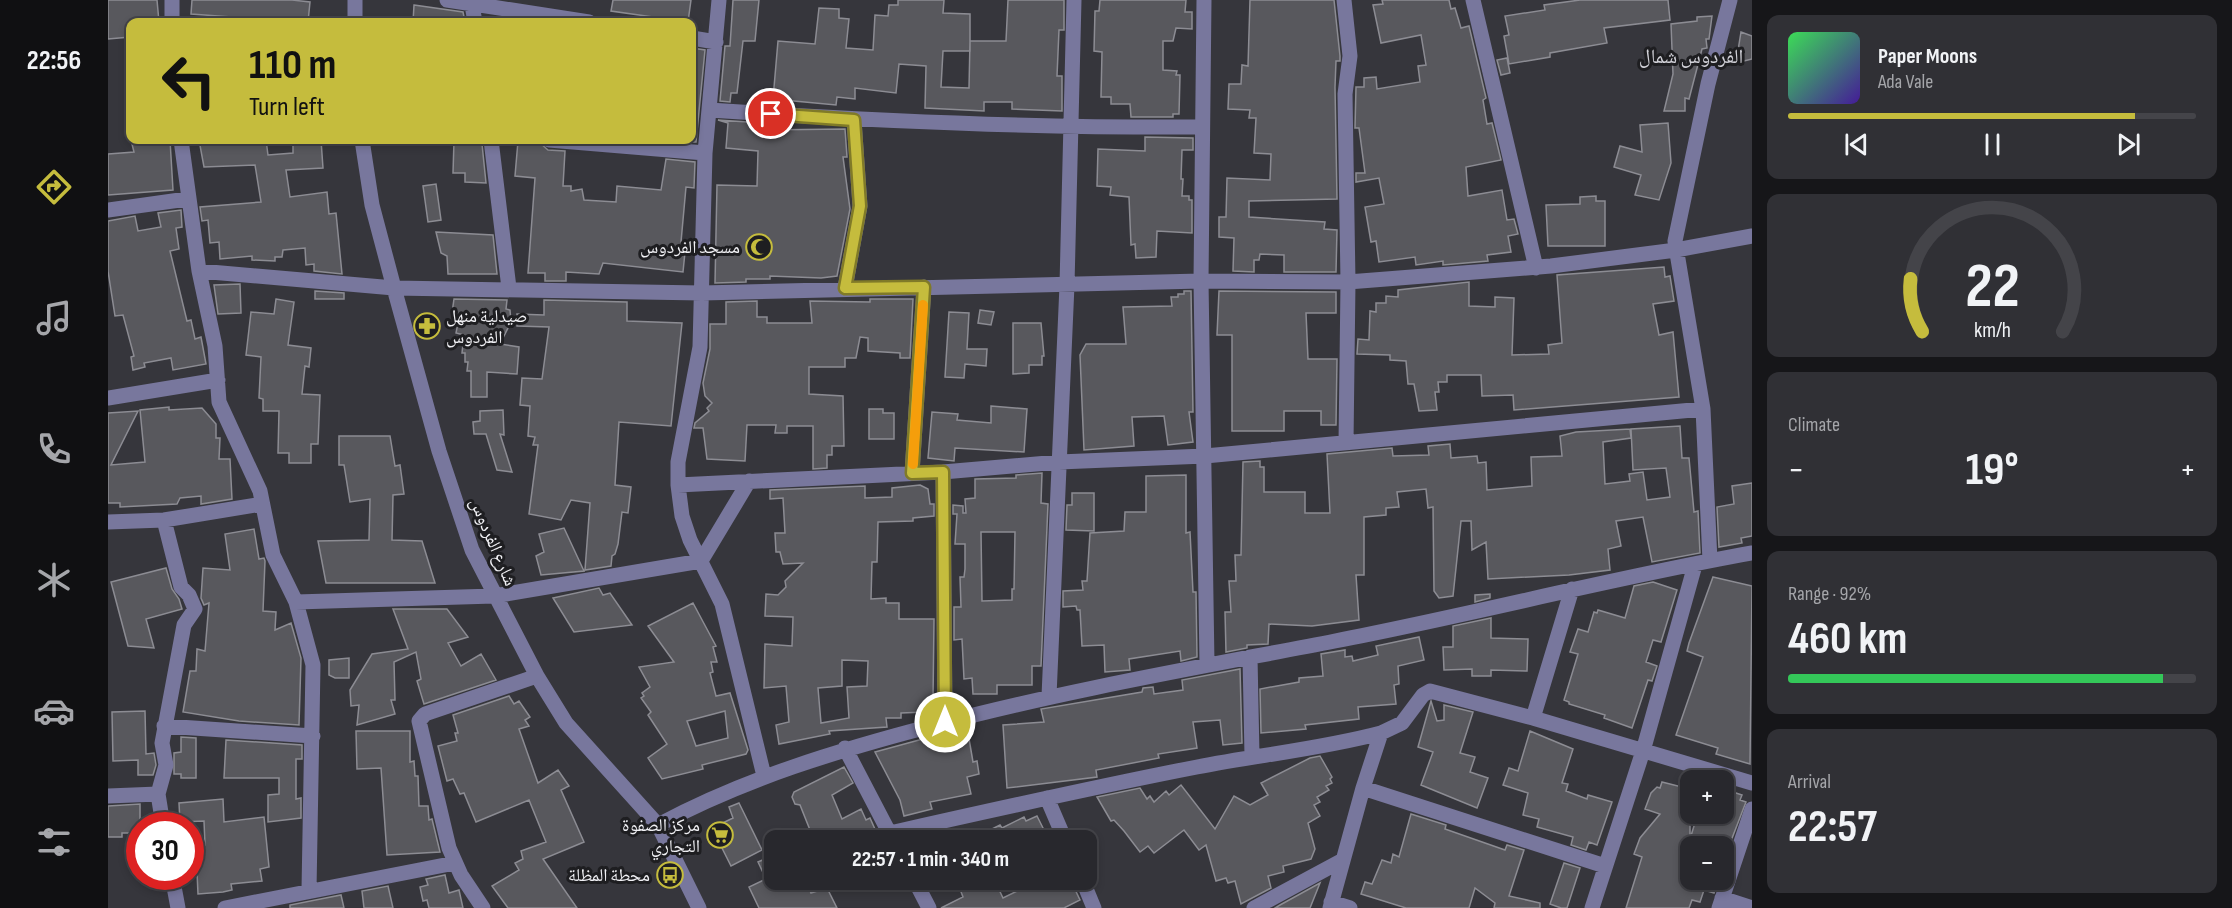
<!DOCTYPE html>
<meta charset="utf-8">
<style>
body{margin:0;font-family:"Sofia Sans Condensed","Noto Naskh Arabic",sans-serif;background:#303035;color:#f1f3f6;height:100vh;display:flex;flex-direction:column;font-size:22px;white-space:nowrap}
*{box-sizing:border-box;margin:0}
p{font-size:20px;color:#a5a6aa}
.icon{flex:none;width:33px;height:33px;fill:none;stroke:currentColor;stroke-width:2;stroke-linecap:round;stroke-linejoin:round}
.map{position:relative;flex:1;overflow:hidden}
.panel{display:flex;flex-direction:column;gap:15px;padding:15px;background:#161619;width:480px}
.panel>*{flex:none}
.guide{position:absolute;left:18px;top:18px;width:570px;height:126px;border-radius:12px;box-shadow:0 3px 9px #0003,0 0 0 2px #444449;background:#c5bc3d;color:#111;overflow:hidden}
.buttons{position:absolute;left:1572px;top:770px;display:grid;gap:12px}
.buttons a{display:grid;place-items:center;width:54px;height:54px;border-radius:12px;background:#28282d;box-shadow:0 3px 9px #0003,0 0 0 2px #444449;font-size:30px}
.speed{position:absolute;left:18px;top:812px;display:flex;gap:12px;font-size:30px;font-weight:700;text-align:center}
.speed>*{display:grid;place-content:center;width:78px;height:78px;border-radius:50%;background:#28282d;box-shadow:0 3px 9px #0003,0 0 0 2px #444449;line-height:1}
.speed .limit{border:9px solid #d22;background:#fff;color:#111}
.pin{position:absolute;display:grid;place-items:center;width:51px;height:51px;color:#fff;margin:-26px;border:3px solid #fff;border-radius:50%;box-shadow:0 2px 6px #0007}
.me{position:absolute;width:66px;margin:-33px;rotate:0deg;stroke-linejoin:round;filter:drop-shadow(0 0 4px #0008)}
.turn{display:flex;align-items:center;gap:21px;height:126px;padding:0 24px;font-size:27px}
.turn .icon{width:78px;height:78px;stroke-width:2.5}
.turn b{display:block;font-size:42px;line-height:51px}
.big{font-size:45px;font-weight:700;line-height:1.1}
.panel .widget{flex:1;display:flex;flex-direction:column;justify-content:center;gap:9px;min-width:0;padding:0 21px;border-radius:12px;background:#303035}
.panel .dial{align-items:center;gap:0}
.dial svg{height:156px;overflow:visible;fill:none;stroke:#444449;stroke-width:7;stroke-linecap:round;text-anchor:middle}
.dial text{fill:#f1f3f6;stroke:none}
.song{display:flex;align-items:center;gap:18px}
.cover{width:72px;height:72px;border-radius:9px;background:linear-gradient(135deg,hsl(130 70% 55%),hsl(260 70% 35%))}
.played{height:6px;border-radius:3px;background:linear-gradient(90deg,#c5bc3d 85%,#444449 85%)}
.keys{display:flex;justify-content:space-around;direction:ltr}
.heat{display:flex;justify-content:space-between;align-items:center;font-size:33px;direction:ltr}
.charge{height:9px;border-radius:4px;background:linear-gradient(90deg,#34c759 92%,#444449 0)}
.trip{position:absolute;left:656px;top:830px;width:333px;height:60px;border-radius:12px;background:#28282d;box-shadow:0 3px 9px #0003,0 0 0 2px #444449;font-weight:700;line-height:60px;text-align:center}
main{display:flex;flex:1;min-height:0}
.menu{display:flex;flex-direction:column;width:108px;justify-content:space-around;align-items:center;background:#101012;color:#a5a6aa}
.menu .icon{width:42px;height:42px}
.menu .active{color:#c5bc3d}
.menu b{font-size:27px;color:#f1f3f6}
.map>svg:first-child{display:block}
</style>
<main>
<nav class="menu">
<b>22:56</b>
<svg class="icon active" aria-label="directions" viewBox="0 0 24 24"><path d="M12 3l9 9-9 9-9-9zM9 14v-3h6M13 9l2 2-2 2"/></svg>
<svg class="icon" aria-label="music" viewBox="0 0 24 24"><path d="M9 18V5l10-2v13"/><circle cx="6" cy="18" r="3"/><circle cx="16" cy="16" r="3"/></svg>
<svg class="icon" aria-label="phone" viewBox="0 0 24 24"><path d="M5 4h4l2 5-3 2q2 4 5 5l2-3 5 2v4C11 20 4 13 5 4z"/></svg>
<svg class="icon" aria-label="climate" viewBox="0 0 24 24"><path d="M12 3v18M4 7l16 10M4 17L20 7"/></svg>
<svg class="icon" aria-label="car" viewBox="0 0 24 24"><path d="M5 17H2v-5l4-1 3-4h7l3 4 3 1v5h-3M9 17h6M6 11h13"/><circle cx="7" cy="17" r="2"/><circle cx="17" cy="17" r="2"/></svg>
<svg class="icon" aria-label="filters" viewBox="0 0 24 24"><path d="M4 7h16M4 17h16"/><circle cx="9" cy="7" r="2"/><circle cx="15" cy="17" r="2"/></svg>
</nav>
<div class="map">
<svg width="1644" height="908" viewBox="0 0 1644 908">
<rect width="100%" height="100%" fill="#36363c"/>
<!-- building -->
<path fill="#58585d" stroke="#8c8c93" stroke-width="1.5" fill-rule="evenodd" d="M0 0H49L51 22H22V37L0 39Z
M84 0H184L202 2 200 22H164L150 21V19L83 14Z
M505 0H583L580 22 503 11Z
M625 0H651L647 41H635L629 93H623L622 102 612 101 617 46H622Z
M790 0H836L835 13 862 14V51H835L833 87 861 88 862 41H898L900 0H956V30H951L949 76H954V111L904 109V102H876V111L817 108 818 66 791 64 788 93 747 88V99L729 97 728 105 665 99 670 41 707 44 711 8 731 9V18L741 19 738 48 765 50 767 15 780 16 781 5H790Z
M992 0H1078L1077 12H1084V29L1068 28 1065 41H1055V70L1069 71 1068 75H1072L1071 114H1065V117H1023L1022 104H1003V97H993L994 52 986 51 987 11H991Z
M1142 0H1226L1232 56V61H1228L1227 87 1229 199 1141 201V217L1217 222 1216 229 1229 230 1228 272H1176V255L1152 254 1151 260H1146V272L1125 271 1126 238 1111 237V217H1118L1119 178 1162 180 1163 154 1146 153 1148 118H1141L1142 110 1120 109 1121 84H1133L1134 65 1140 66Z
M1274 0H1341L1343 9 1347 8 1353 28 1361 26 1378 98 1375 100 1379 124 1384 123 1393 160 1358 167 1360 196 1394 190 1399 220 1406 219 1410 234 1400 236 1403 252 1379 255 1380 261 1335 265V261L1308 265 1307 257 1271 262 1268 241 1263 242 1257 207 1276 204 1271 178 1248 182V173H1257L1251 128H1247L1248 87H1256V78L1268 77 1269 89 1312 82 1310 66 1318 65 1313 35 1273 43 1265 5 1275 4Z
M1472 0H1560L1562 20 1496 28 1499 43 1442 53V57L1401 64 1396 36 1401 35 1397 16 1437 10 1436 5Z
M306 5 355 12 357 22H305Z
M1604 16 1601 39H1598L1599 48 1594 49 1581 99 1577 98V111H1556L1565 74 1563 24 1589 21V17Z
M1633 32 1644 36V59L1628 63Z
M584 48 597 50 588 142H584Z
M1399 58 1402 73 1393 75 1389 60Z
M610 120 654 123 653 130 737 129 739 157H735L742 209 729 276 713 278 662 276V279H638V282L607 283 609 185 649 186 650 151 618 148 620 123Z
M1560 123 1563 163 1551 200 1527 195 1533 175 1506 167 1512 146 1534 152 1532 125Z
M1037 137 1085 138V150H1074L1073 179H1075L1074 196H1081V200H1084V233L1049 231 1048 257 1028 258 1027 244 1023 245 1021 197 1002 195 1003 187 989 186 990 149 1037 151Z
M23 140H62L65 190 0 195V154L26 152Z
M91 140H158L160 155 185 153V140H213L215 168 178 170 182 197 219 192 221 214 228 213 234 274 206 271V264L198 265 197 248 175 250 174 257H167V261L144 260V256L112 259 111 242 102 243 100 220 94 221 92 207 153 202 147 165 96 167Z
M346 141 374 144 378 183 357 182V173H345Z
M410 141 432 143 440 150 457 151 455 186H463V191L474 189 476 200 508 202 509 186 553 190 558 159 587 162 586 188 578 187 573 242H578L575 272 495 263 491 274 458 272V281H437V273H420L427 178 407 176Z
M328 184 333 220 320 222 315 186Z
M1488 196V201H1497V246H1440L1438 205 1472 204V197Z
M73 210 74 227 68 228 71 249 62 251 79 321 83 320 87 339 93 337 98 364 65 370 63 358 36 363 37 367 25 370 23 357 26 356 15 315 7 316 0 271V221L27 216 30 231 53 227 50 213Z
M328 232 385 235 389 274H340L339 256 333 253Z
M1556 267 1557 277 1562 276 1566 301 1545 304 1551 335 1565 332 1571 397 1406 410 1405 395 1374 396 1373 375H1339V382H1330L1331 392H1327L1329 410 1311 411 1306 384H1300L1298 361 1282 360V355L1249 354 1250 339 1261 340 1262 311 1268 312V303H1278V296L1290 297V290L1361 282V306L1387 307V297L1406 298 1404 355 1441 354 1440 345 1454 343 1449 275Z
M132 284 133 313 110 314 106 285Z
M207 291 236 293V299H207Z
M1076 291H1083L1085 412H1081L1085 442 1060 445 1056 416 1024 417 1026 446 976 450 972 355 978 344H1018L1015 307 1064 306 1063 297H1070V294H1076Z
M1111 291 1228 292V313H1198L1200 359H1229L1228 425H1213V411H1176V431H1124V335H1109Z
M168 299 186 302 180 345 203 348 201 367 197 366 194 394 212 395 210 444H203V463H181V453H170L171 411H155V399L151 398 153 357 138 355 143 312 166 314Z
M346 299 399 300 398 309 402 310 403 322 392 344 411 347 409 374 379 372V397H363V371H359L360 362H357V353H354L356 335 348 333 350 323H346L347 314 344 313Z
M762 299H805L802 358H792V353L760 351V338L752 337 748 358H737V367H701V394L735 396 736 446H724V455H719V468L705 469V426H679V433H667L668 425H639L637 461 599 459 595 428H586L587 423 601 411 599 408 604 403 597 396 595 383 602 349V324H618V302L649 301V317H659V323H704L702 301 762 302Z
M436 300 519 302V321L574 323 563 426 511 422 507 485 523 487 520 513 514 512 510 544 507 554 504 556 503 566 477 570 482 503 463 500 453 520 421 514 430 445H425L427 437 420 436 422 406 412 405 414 378 434 379 441 327 409 326V314L436 315Z
M872 310 886 312 883 325 870 323Z
M841 312 861 313 859 349H879L878 366 857 364 856 378 837 377Z
M905 323H933L936 356H934V365H921V373L905 374Z
M883 406 919 409 916 452 847 448 846 461 820 458 824 412 850 414 849 420 883 423Z
M61 407V410L94 408 108 424V438H112L111 459H122L124 499 93 504V496L72 498 69 504 12 507V503H0V413L30 411 3 465 37 462 32 410Z
M761 409H775V413H786V439H761Z
M395 410 396 435 392 434 404 472 389 470 378 434H366L365 422 372 421V411Z
M1572 426 1574 458H1581L1586 512 1590 511 1592 553 1544 562 1535 517 1508 521 1513 546 1500 549 1502 570 1461 575 1380 579 1378 542 1364 550 1363 521H1353L1345 596 1331 598 1326 591 1325 507 1320 508 1318 489 1289 492 1291 507 1278 508V515L1256 517V575H1248L1251 620 1204 626 1161 624 1160 644 1139 645V648L1118 652 1117 612H1123L1121 581H1128L1127 555H1133L1135 462 1152 461V467H1156V492H1197V513H1222L1219 454 1284 448 1285 456 1321 455 1320 446 1342 444 1343 458 1369 456 1370 463 1378 462 1379 490 1424 486 1423 457 1454 456 1452 436 1468 432 1522 429 1523 438 1495 442 1497 484 1522 481 1521 474 1535 472 1539 500 1562 497 1558 468 1525 470 1523 429Z
M231 436H282L287 466 292 465 296 494 285 495 284 540 314 541 327 583H218L210 541 261 540 262 499 242 502 236 465H231Z
M934 473 933 503 940 504 933 666H924V685H889V694H865L864 678 856 679 854 639 846 640V607H853L852 577H856L857 569V544H847L849 514H845V505L855 506V513H858L857 499 867 498V479L908 478V475ZM873 532H907L906 589H904V600L874 601Z
M1078 475V533L1082 532 1085 592H1088L1089 657 1073 661 1072 651 1021 659 1022 670 997 672 996 645 974 646 972 610H969L968 606 955 607V591L975 590 974 581H979L982 533 1016 531 1017 512H1038V476Z
M1644 483V536L1633 538 1634 543 1611 547 1609 507 1626 504 1624 486Z
M812 485 820 489 822 504H826V516L805 518V521L770 522 769 562H764L763 599 778 598V603H791V619H826L825 700H827V715L819 717 818 712 793 713V718H778L779 727 721 731 722 734 671 744 668 725 681 722 678 686 656 688 657 644 684 646 685 617 657 616 658 594 670 595 678 587 677 581 695 563 675 564 672 552H668L667 533H677L675 498 662 499V490L757 486V498L784 497V488ZM734 660 760 661 759 686 739 687 741 718 713 723 710 688 734 686Z
M964 493H986V531L958 530 959 505H964Z
M456 528 476 571 433 575 428 556 436 552 431 534Z
M146 529 151 559 156 558 157 561 155 611 168 612 167 630 183 623 193 658 191 725 131 721 75 712 82 671H88L89 649 97 651 101 603 96 605 93 598 95 568 122 570 117 534Z
M58 568 64 589 71 599 74 609 38 619 46 648 20 646 3 582Z
M1605 577 1644 586 1642 764 1608 754 1610 748 1568 735 1595 657 1579 651 1581 643Z
M1545 582 1569 590 1553 642 1545 640 1538 662 1549 666 1544 681 1540 680 1524 728 1496 718 1497 715 1461 704V702L1456 700 1470 654 1462 652 1470 629 1480 632 1486 612 1489 613 1490 610 1517 618 1526 586Z
M491 588 495 595 502 593 524 625 466 632 445 598Z
M1382 594V598L1367 602V595Z
M585 603 608 646 605 647 609 662H603L605 672 602 673 608 696 622 693 640 750 638 754 594 765 595 769 554 779 540 758 559 744 540 715 543 712 533 698 536 696 534 693 542 687 531 667 566 662 540 626ZM617 711 620 738 588 746 579 721Z
M285 609H339L360 637 340 643 353 666 373 654 388 680 316 704 309 681 313 679 308 652 286 662 287 700H283L287 714 249 725 251 705 243 706 242 690 264 654 300 649Z
M1383 618V638L1420 639 1419 671 1383 670V676H1364V669L1336 670 1335 647H1345V626Z
M1311 637 1316 660 1290 666 1291 684 1286 685 1288 704 1250 707 1251 719 1197 725 1198 729 1153 733 1152 689 1191 682V678L1215 676 1213 654 1237 650V657L1244 656 1245 661 1270 655 1268 646Z
M241 658V678H227L221 675V660Z
M1132 669 1134 743 1115 745 1112 720 1085 722 1089 748 1050 754 1051 758 988 770 989 777 899 788 895 725 936 722 933 709 1034 692 1035 688 1045 687 1046 694 1075 690 1074 680Z
M401 696 406 704 411 701 422 717 417 720 421 726 411 729 430 783 450 770 461 786 453 790 476 842 435 859 469 908H400L384 886 411 870 407 863 415 859 413 851 438 842 421 800 368 822 356 793 352 794 345 779 339 781 330 746 349 741 347 733H350L345 715Z
M1323 701 1329 721 1336 720V705L1365 712 1352 753 1367 757 1362 772 1380 778 1369 808 1313 785 1325 752 1310 747Z
M37 711 38 754 46 753 48 765 45 775H30V760L5 761 4 712Z
M859 727 865 762 869 761 871 774 859 777 863 794 822 802 824 809 796 816 792 800 767 752Z
M248 731H302V762L306 761 307 776H310L311 806H320L321 820 324 819 332 852 279 855 273 768 249 769Z
M1422 731 1465 749 1454 783 1460 784 1458 791 1479 799 1480 795 1504 802 1489 845 1481 842 1478 850 1463 845 1465 837 1429 827 1431 819 1415 815 1420 793 1395 785 1401 768 1410 771Z
M73 737 88 738V778H73V774H66V753L73 752Z
M118 740 194 745V759H188V799L193 798V818L160 822V795L171 794V778H116Z
M1212 756 1224 777 1222 779 1224 783 1218 786 1221 790 1209 797 1212 802 1206 805 1212 816 1200 823 1207 849 1203 859 1175 866 1176 872 1160 876 1163 888 1133 904 1127 881 1120 883 1118 878 1108 881 1098 845 1091 850 1076 830 1046 853 1040 846 1032 852 1016 831 1006 820 1003 821 989 797 1032 788 1039 799 1042 796 1046 802 1058 791 1061 795 1073 785 1107 829 1126 796 1142 805 1160 795 1153 783 1202 758Z
M736 767 745 783 724 795 734 819 753 809 758 820 762 818 770 836 762 840H706L692 805 687 804 684 797 686 792Z
M1554 782 1582 789V839L1590 813H1616V789L1634 795 1632 800 1638 802 1621 846H1582V879H1610L1606 893 1596 890 1592 902 1584 900 1581 908H1518L1534 857 1526 854 1532 838 1552 814 1537 809 1543 793 1549 787 1552 788Z
M115 799 116 822 156 817 161 867 152 869 154 881 123 884 124 890 115 892 90 894 89 872H82V856H89V845H97L96 821 72 822 71 803Z
M631 803 654 850 623 866 604 828 625 818 621 807Z
M32 804V833H14V837H0V806Z
M1303 814 1338 825 1337 829 1397 850 1399 845 1416 850 1401 896 1432 903V908H1386L1387 903 1367 888 1361 908H1298L1253 894 1257 882 1264 884 1274 860 1283 863 1285 854 1291 857Z
M929 816 941 840H862L892 825 894 828 916 817 918 821Z
M666 855V879H697L703 893 719 888 729 908H651L641 887 658 879 650 862Z
M1456 863 1472 868 1459 908H1453L1442 904Z
M337 875 341 893 351 890 355 908H321L319 900 315 901 312 887 320 885 318 879Z
M848 879H886L895 898 934 879H962L972 900 956 908H833L855 897Z
M1212 883 1202 908H1167L1172 905Z
M280 886 285 908H256L254 891Z
M233 895 236 908H182V905Z"/>
<g fill="none" stroke-linecap="round" stroke-linejoin="round">
<!-- minor -->
<path stroke="#78779d" stroke-width="15" d="M64 0V22
M339 0 481 22
M611 0 597 153 592 347 570 462V485L574 516 582 540 614 604 656 776
M1096 0 1093 281 1099 664
M1236 0 1242 56 1237 94 1240 282 1238 443
M1365 0 1428 268
M364 5 367 22
M247 22V0
M584 38 608 42
M601 110C765 121 929 128 1093 127
M73 140 91 271 107 346 111 402 152 491 165 555 188 602 205 665 201 890
M254 140 264 205 286 288 331 451 364 550 429 676 458 723 550 825 591 908
M383 140 401 288
M441 140 597 153
M0 210 79 199
M91 271 286 288 594 293 1093 281 1240 282 1443 266 1568 250 1644 236
M737 288 752 206 746 120
M0 398 110 380
M835 472 837 722
M804 473 816 287
M570 485 835 472 951 462 1097 456 1595 409
M0 522 56 520 154 504
M1602 561 1595 409 1567 241 1600 84 1622 0
M188 602 386 596 593 561 641 481
M1142 657 1144 756
M941 696 959 285 966 0
M1425 718 1464 589
M56 726 205 736
M737 748 785 840
M1255 788 1497 866
M0 796 50 794
M939 798 957 840
M55 825 50 794 58 765 54 743 76 625 87 609 81 595 73 587 56 520
M550 825C638 778 731 750 827 725 959 690 1093 667 1227 641 1367 614 1504 578 1644 553
M782 833C884 810 986 787 1089 767 1150 755 1213 749 1273 733
M64 876 70 908
M806 879 821 908
M974 879 986 908
M1614 898 1644 908
M1223 902 1242 908
M117 908 347 863
M375 908 353 875 341 848 311 721 317 714 429 676
M1146 908 1233 861
M1222 908 1255 788 1273 733 1294 723 1315 695 1322 691 1425 718 1644 783
M1484 908 1535 751 1587 565
M1611 908 1644 809"/>
</g>
<g fill="none" stroke-linecap="round" stroke-linejoin="round">
<!-- route casing -->
<g stroke="#807a28" stroke-width="15">
<path id="route" d="M663 114 746 120 752 206 737 288 816 287 804 473 835 472 837 722"/>
</g>
<!-- route -->
<use href="#route" stroke="#c5bc3d" stroke-width="10"/>
<!-- slow -->
<path stroke="#f59e0b" stroke-width="10" d="M805 464 815 305"/>
</g>
<!-- icons -->
<defs>
<g id="mosque-ring" transform="scale(1.35)"><circle r="9.5" fill="#1e1e21" stroke="#c5bc3d" stroke-width="1.5"/><path d="M3.5-4.9A6 6 0 1 0 3.5 4.9A5 5 0 1 1 3.5-4.9Z" fill="#c5bc3d"/></g>
<g id="pharmacy-ring" transform="scale(1.35)"><circle r="9.5" fill="#1e1e21" stroke="#c5bc3d" stroke-width="1.5"/><path d="M-2-6h4v4h4v4h-4v4h-4v-4h-4v-4h4Z" fill="#c5bc3d"/></g>
<g id="supermarket-ring" transform="scale(1.35)"><circle r="9.5" fill="#1e1e21" stroke="#c5bc3d" stroke-width="1.5"/><path d="M-6-5.5h2.5l.6 2H6L4.5 2H-2.5L-4.4-4H-6ZM-1.5 3.2a1.3 1.3 0 1 0 .1 0ZM3 3.2a1.3 1.3 0 1 0 .1 0Z" fill="#c5bc3d"/></g>
<g id="bus-ring" transform="scale(1.35)"><circle r="9.5" fill="#1e1e21" stroke="#c5bc3d" stroke-width="1.5"/><path d="M-5-6H5V4H4V6H2V4H-2V6H-4V4H-5ZM-3.5-4V0h7V-4ZM-3.5 1.2v1.5H-2V1.2ZM2 1.2v1.5H3.5V1.2Z" fill="#c5bc3d"/></g>
</defs>
<g fill-rule="evenodd">
<use href="#mosque-ring" x="651" y="247"/>
<use href="#pharmacy-ring" x="319" y="326"/>
<use href="#supermarket-ring" x="612" y="835"/>
<use href="#bus-ring" x="562" y="875"/>
</g>
<g text-anchor="middle" dominant-baseline="central" stroke-width="6" stroke-linejoin="round" paint-order="stroke">
<!-- poi labels -->
<g font-size="18" fill="#f1f1f5" stroke="#1e1e21" text-anchor="end">
<text x="632" y="247">مسجد الفردوس</text>
<text x="338" y="316" text-anchor="start">صيدلية منهل<tspan x="338" dy="21">الفردوس</tspan></text>
<text x="592" y="825">مركز الصفوة<tspan x="592" dy="21">التجاري</tspan></text>
<text x="542" y="875">محطة المظلة</text>
</g>
<!-- street labels -->
<g font-size="18" fill="#f1f1f5" stroke="#1e1e21">
<text transform="translate(385 542) rotate(67)">شارع الفردوس</text>
</g>
<!-- neighbourhood labels -->
<g font-size="20" fill="#d1d1d8" stroke="#1e1e21">
<text x="1583" y="57">الفردوس شمال</text>
</g>
</g>
</svg>
<div class="buttons">
<a>+</a>
<a>−</a>
</div>
<div class="speed"><div class="limit">30</div></div>
<div class="pin" style="left:663px;top:114px;background:#d93025"><svg class="icon" aria-label="arrive" viewBox="0 0 24 24"><path d="M6 21V4h12l-3 4 3 4H6"/></svg></div>
<svg class="me" style="left:837px;top:722px" viewBox="-20 -20 40 40"><circle r="17" fill="#c5bc3d" stroke="#fff" stroke-width="3"/><path d="M0-11L8 9 0 5-8 9z" fill="#fff"/></svg>
<div class="trip">22:57 · 1 min · 340 m</div>
<div class="guide">
<div class="turn"><svg class="icon" aria-label="left" viewBox="0 0 24 24"><path d="M17 20v-9H6M10 6l-5 5 5 5"/></svg><div><b>110 m</b>Turn left</div></div>
</div>
</div>
<section class="panel">
<div class="widget">
<div class="song"><i class="cover"></i><div><b>Paper Moons</b><p>Ada Vale</p></div></div>
<div class="played"></div>
<div class="keys"><svg class="icon" aria-label="previous" viewBox="0 0 24 24"><path d="M18 5L8 12l10 7zM5 5v14"/></svg><svg class="icon" aria-label="pause" viewBox="0 0 24 24"><path d="M8 5v14M16 5v14"/></svg><svg class="icon" aria-label="next" viewBox="0 0 24 24"><path d="M6 5l10 7-10 7zM19 5v14"/></svg></div>
</div>
<div class="widget dial"><svg viewBox="0 0 100 80">
<path d="M14 69A42 42 0 1 1 86 69"/>
<path d="M14 69A42 42 0 0 1 8 42" stroke="#c5bc3d"/>
<text x="50" y="56" font-size="32" font-weight="700">22</text>
<text x="50" y="72" font-size="11">km/h</text>
</svg></div>
<div class="widget"><p>Climate</p>
<div class="heat"><a>−</a><b class="big">19°</b><a>+</a></div>
</div>
<div class="widget"><p>Range · 92%</p><b class="big">460 km</b><div class="charge"></div></div>
<div class="widget"><p>Arrival</p><b class="big">22:57</b></div>
</section>
</main>
